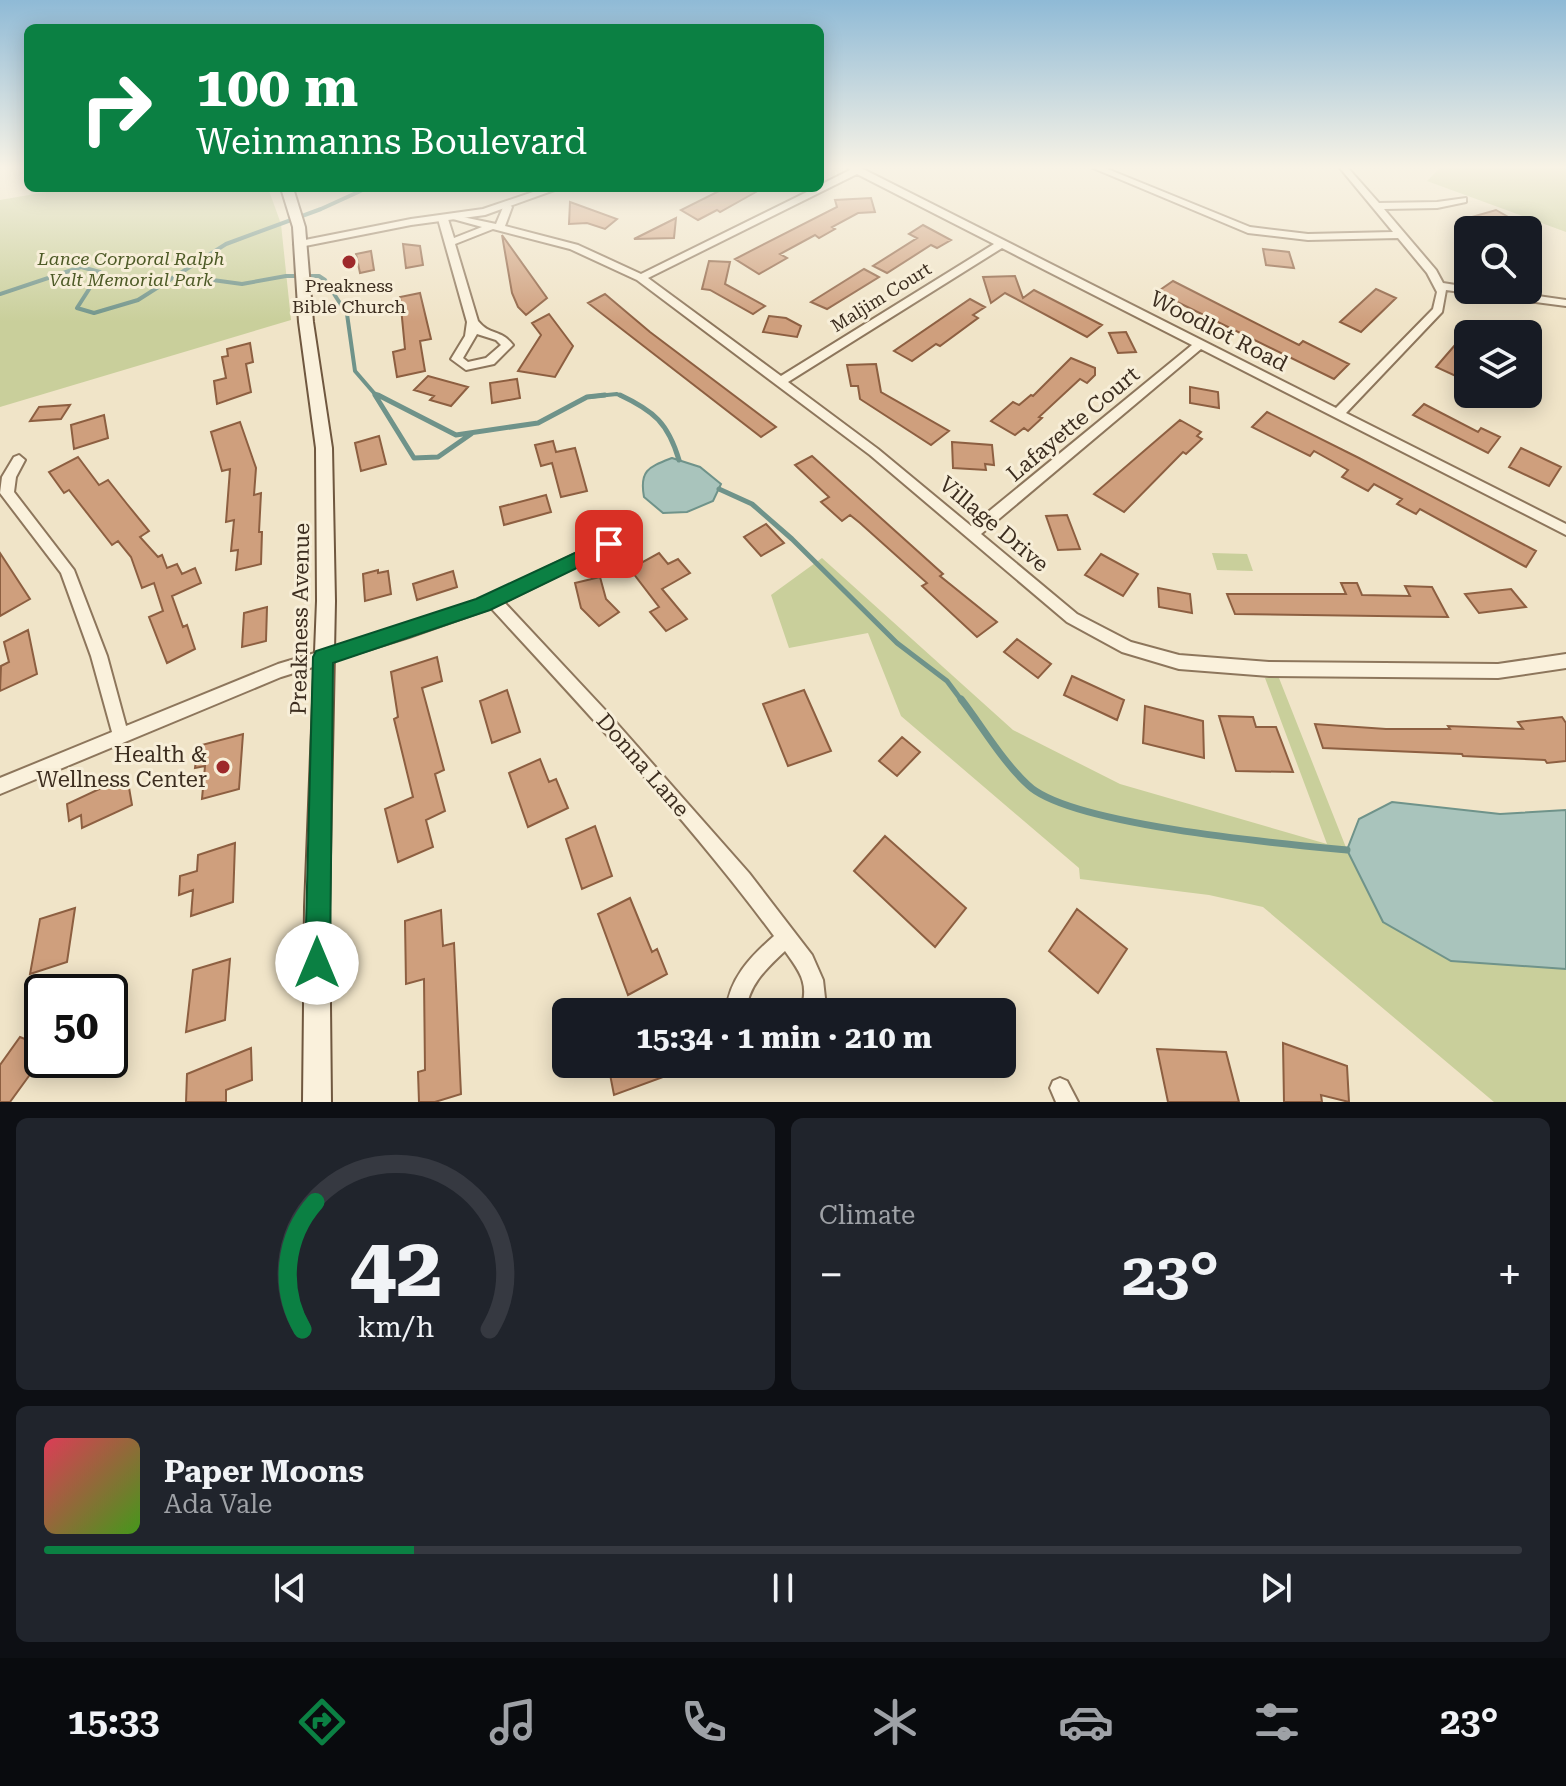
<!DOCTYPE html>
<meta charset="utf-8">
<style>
body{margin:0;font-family:"Roboto Serif",serif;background:#20242c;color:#f1f3f6;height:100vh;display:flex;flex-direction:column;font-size:30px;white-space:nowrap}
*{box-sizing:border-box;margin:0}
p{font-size:26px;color:#9ea1a6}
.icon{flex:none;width:44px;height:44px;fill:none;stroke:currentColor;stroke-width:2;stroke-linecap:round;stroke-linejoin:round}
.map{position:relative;height:1102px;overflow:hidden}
.details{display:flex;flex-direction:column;gap:16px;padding:16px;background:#0d0f14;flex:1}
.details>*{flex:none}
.guide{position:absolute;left:24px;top:24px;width:800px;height:168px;border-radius:12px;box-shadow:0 4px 20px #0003;background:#0b8043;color:#fff;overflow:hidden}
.controls{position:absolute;left:1454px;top:216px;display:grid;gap:16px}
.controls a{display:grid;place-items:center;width:88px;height:88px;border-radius:12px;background:#171b24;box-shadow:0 4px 20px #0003;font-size:40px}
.speed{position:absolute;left:24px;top:974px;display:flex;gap:16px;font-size:40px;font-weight:700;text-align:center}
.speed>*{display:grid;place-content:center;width:104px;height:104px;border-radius:50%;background:#171b24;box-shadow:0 4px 20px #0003;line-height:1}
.speed .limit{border:4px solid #111;border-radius:12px;background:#fff;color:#111}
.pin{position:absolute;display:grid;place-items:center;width:68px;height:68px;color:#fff;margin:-34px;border-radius:16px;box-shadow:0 4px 12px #0006}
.me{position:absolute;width:88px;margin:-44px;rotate:0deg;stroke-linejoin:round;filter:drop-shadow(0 0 6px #0008)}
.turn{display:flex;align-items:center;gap:28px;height:168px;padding:0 40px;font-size:36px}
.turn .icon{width:104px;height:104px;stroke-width:2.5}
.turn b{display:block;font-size:56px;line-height:68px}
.big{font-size:60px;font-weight:700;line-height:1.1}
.details .card{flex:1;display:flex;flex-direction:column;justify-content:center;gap:12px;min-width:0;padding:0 28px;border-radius:12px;background:#20242c}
.details .dial{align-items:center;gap:0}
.dial svg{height:208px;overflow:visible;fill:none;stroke:#363941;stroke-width:7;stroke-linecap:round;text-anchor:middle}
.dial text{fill:#f1f3f6;stroke:none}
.song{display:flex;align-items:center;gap:24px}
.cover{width:96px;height:96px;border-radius:12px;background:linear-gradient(135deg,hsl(350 70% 55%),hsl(100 70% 35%))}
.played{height:8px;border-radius:4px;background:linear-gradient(90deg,#0b8043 25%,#363941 25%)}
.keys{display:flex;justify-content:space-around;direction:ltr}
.heat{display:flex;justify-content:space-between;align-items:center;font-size:44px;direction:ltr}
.details .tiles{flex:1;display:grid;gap:16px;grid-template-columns:1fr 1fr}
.card:last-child{grid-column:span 2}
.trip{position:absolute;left:552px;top:998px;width:464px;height:80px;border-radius:12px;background:#171b24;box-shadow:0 4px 20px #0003;font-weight:700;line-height:80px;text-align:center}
.tabs{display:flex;height:128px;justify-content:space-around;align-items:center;background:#090b0e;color:#9ea1a6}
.tabs .icon{width:56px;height:56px}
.tabs .active{color:#0b8043}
.tabs b{font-size:36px;color:#f1f3f6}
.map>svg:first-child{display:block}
</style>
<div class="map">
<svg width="1566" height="1102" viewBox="0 0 1566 1102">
<rect width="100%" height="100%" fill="#f0e4c8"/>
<!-- green -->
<path fill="#c9cf9b" d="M1440 168H1566V232L1427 181Z
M69 188H268L281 224 291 320 0 407V200Z
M1212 553 1247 554 1253 571 1217 570Z
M822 558 1013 730 1120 784 1327 844 1265 678H1279L1347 850 1383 922 1451 961 1566 969V1102H1494L1263 907 1209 895 1080 879 1079 868 901 716 868 633 789 648 771 595Z"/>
<!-- water -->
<path fill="#a9c4bc" stroke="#6f938a" stroke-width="2" d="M672 458 700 467 721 484 713 501 687 512 663 513 644 497C639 470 649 467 672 458Z
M1392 802 1500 814 1566 810V969L1451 961 1383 922 1347 850 1359 819Z"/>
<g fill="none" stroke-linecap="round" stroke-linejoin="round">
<!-- stream-far2 -->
<path stroke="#6f938a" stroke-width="4" d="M176 275 242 284 286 276H319L325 280 347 314 355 371 374 393 382 397
M0 294 81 267 100 272 77 308 94 313 138 300 226 244 321 209 367 188
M374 393 377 397
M587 397 617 394 624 397"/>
<!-- stream-far1 -->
<path stroke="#6f938a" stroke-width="5" d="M375 395 414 458 438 457 471 434
M378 395 456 435 538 423 587 397 605 395
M620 395C654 411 668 423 679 460
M719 489 752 504 792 539 897 643 947 681 962 701"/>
<!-- stream -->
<path stroke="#6f938a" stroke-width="7" d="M961 699C982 726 1002 761 1028 785 1069 825 1283 844 1347 850"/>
</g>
<!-- building -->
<path fill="#cf9f7d" stroke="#8d5f41" stroke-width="2" d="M725 188H763L720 212 717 210 698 220 681 210Z
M871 198 875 212 858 213 832 227 835 229 819 238 815 235 780 254 787 258 759 274 735 259 837 207 835 200Z
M570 202 617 219 605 229 587 223 569 224Z
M1496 210 1519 223 1488 230 1468 218Z
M676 218 674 238 634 239Z
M923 225 951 240 937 248 931 245 887 273 873 266 917 238 909 234Z
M502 235 547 298 526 315 518 307 512 293Z
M403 244 420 246 423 265 406 268Z
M1263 249 1289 252 1294 268 1266 265Z
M371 251 374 270 360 273 356 254Z
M709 261 730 262 725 284 765 306 753 314 710 290 702 289Z
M864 269 879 277 827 309 811 302Z
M1015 276 1023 298 1034 290 1102 325 1087 337 1005 293 991 303 983 277Z
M1173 281 1299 345 1303 341 1349 364 1334 379 1157 292Z
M1376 289 1396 298 1361 332 1340 322Z
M420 293 431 339 420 341 425 371 397 377 393 352 405 349 400 297Z
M605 294 650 332 776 427 761 437 588 303Z
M970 299 985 307 973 315 978 318 940 346 936 344 912 361 894 351Z
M549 314 573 346 555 377 518 371 541 335 532 323Z
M769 316 786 318 801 326 797 337 763 332Z
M1468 330V366L1458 377 1436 367Z
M1126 332 1136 352 1118 353 1109 333Z
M250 343 253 362 246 364 251 392 217 404 214 381 226 378 222 357 228 356 227 349Z
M1071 358 1095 368V375L1087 383 1080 379 1039 417 1042 418 1028 431 1024 428 1015 435 991 421 1013 402 1019 405 1031 395 1033 396Z
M876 364 881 392 949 431 931 445 860 399 858 386H851L847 365Z
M428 376 468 387 451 406 430 400 434 396 414 390Z
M517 379 520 398 492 403 490 383Z
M1190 387 1218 392 1219 408 1190 403Z
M1424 404 1478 432 1481 428 1500 437 1488 453 1413 415Z
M70 405 61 419 30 421 39 407Z
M1267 412 1359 458 1536 551 1526 567 1420 509 1416 514 1397 504 1402 499 1374 484 1368 491 1342 477 1348 470 1314 451 1310 456 1252 427Z
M104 415 108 438 74 449 71 425Z
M1180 420 1201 432 1197 436 1202 439 1186 454 1183 452 1124 512 1094 494Z
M240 422 256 468 254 495 261 493 259 532H262L261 564 236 570 238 550 231 551 234 520 226 522 230 469 222 471 211 432Z
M379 436 386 464 361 471 355 443Z
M553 441 556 452 575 448 587 491 561 497 552 463 541 466 535 445Z
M952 442 992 445 994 465 985 464 986 470 953 468Z
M1521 448 1561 467 1549 486 1509 467Z
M812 456 943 574 940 576 997 622 977 637 922 586 927 583 860 523 850 515 842 521 821 502 829 497 795 465Z
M78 457 99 485 108 480 127 504 149 531 140 537 158 557 162 555 167 568 177 564 182 574 195 568 201 583 172 596 183 627 187 625 195 649 167 663 149 617 163 611 154 583 142 588 131 557 118 541 112 545 69 490 64 493 49 472Z
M546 495 551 512 504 525 500 507Z
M1067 515 1080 549 1058 550 1046 516Z
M766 524 784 543 761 556 744 537Z
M0 553 30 599 0 616Z
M659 553 668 564 678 559 690 573 662 589 687 619 666 631 650 612 659 607 630 569Z
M1101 554 1138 574 1123 596 1085 575Z
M378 570V573L388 571 391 594 365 601 363 574Z
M453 571 457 587 417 600 413 584Z
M600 577 606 599 619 612 599 626 581 608 575 583Z
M1341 583H1357L1362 595 1410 596 1405 586 1432 587 1448 617 1235 614 1227 594H1346Z
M1158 588 1190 594 1192 613 1159 607Z
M1511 589 1526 607 1479 613 1465 594Z
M267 607 266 641 242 647 244 613Z
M28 630 37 674 0 691 1 666 9 662 4 642Z
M1017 639 1051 664 1038 678 1004 652Z
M437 657 442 681 422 688 444 770 435 774 445 811 426 820 433 847 398 862 385 809 413 797 394 719 398 717 391 672Z
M1072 676 1124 700 1117 720 1064 695Z
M507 690 520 732 492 743 480 701Z
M804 690 831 751 788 766 763 704Z
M1145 706 1203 721 1204 758 1143 743Z
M1219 716 1253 717 1256 727H1276L1293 772 1236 771Z
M1562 717 1566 723V761L1547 763 1545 760 1463 756 1462 754 1323 748 1315 724 1386 729H1450L1448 726 1523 729 1518 722Z
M243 734 239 789 202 799 205 766 195 768 198 746Z
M902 737 920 752 897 776 879 761Z
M540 759 549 782 556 779 568 808 528 827 509 773Z
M127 776 132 805 82 828 81 815 69 821 67 804Z
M595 826 612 876 582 889 566 839Z
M885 836 966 908 935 947 854 871Z
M235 843 233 902 191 916 193 890 179 895 180 876 197 871 198 855Z
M630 898 652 952 657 949 667 974 628 995 598 914Z
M75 908 67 962 30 974 40 919Z
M1077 909 1127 949 1098 993 1049 951Z
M441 910 443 946 454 943 461 1094 435 1102H419L418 1072 425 1070 424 979 406 984 405 921Z
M230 959 225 1020 186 1032 193 970Z
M20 1037 42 1046V1058L10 1102H0V1065Z
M1283 1043 1347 1066 1349 1102 1321 1095 1322 1102H1284Z
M251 1048 252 1080 226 1090V1102H186L187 1074Z
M1157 1049 1226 1052 1239 1102H1168Z
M608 1064H693V1066L614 1095Z"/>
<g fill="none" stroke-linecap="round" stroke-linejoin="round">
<!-- minor casing -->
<g stroke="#8d765c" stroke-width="4">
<path id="minor" d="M848 168H861L1336 408 1433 309 1437 292 1427 273 1398 238 1308 240 1248 233 1093 168H1105L1250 227 1308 234 1393 232 1340 168H1348L1379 203 1437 202 1466 198V202L1437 208 1384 209 1436 270 1443 283 1468 287V290H1495L1566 300V306L1446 290 1442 312 1346 413 1566 524V535L1201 349 981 534 1077 614 1131 642 1179 655 1269 662 1498 664 1566 654V668L1498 678 1269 676 1179 669 1122 652 1067 622 870 455 637 280 570 249 493 229 455 244 478 321C490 336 501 329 513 345L494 364 466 370 451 359 465 336 467 322 438 219 440 217 448 219 454 238 482 227 453 219V215L496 224 504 205H510L512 207 505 226 578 245 641 274 815 188H820V185L850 170ZM857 174 994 244 781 376 648 278ZM1002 248 1192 345 971 526 878 449 788 382ZM477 334 496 340 501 345 486 358 468 362 463 358Z
M19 455 25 460 16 477 14 492 74 570 107 656 126 726 278 664 409 625 478 601 604 540H614L616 544 614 548 504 602 605 710 749 873 812 955 823 980 825 998 820 1012H800C810 985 801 973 785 951 766 969 748 985 746 1012H726C729 979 750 957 774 936 688 820 588 714 491 608L409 637 281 677 0 794V778L112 732 91 656 61 573 0 493 2 477 14 457Z
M1060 1078 1067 1081 1078 1102H1056L1050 1088 1053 1081Z"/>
</g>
<!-- tertiary casing -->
<g stroke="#8d765c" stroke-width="4">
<path id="tertiary" d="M545 188H560L485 215 411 225 300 247 294 244 300 241 411 219 483 209Z"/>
</g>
<!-- secondary casing -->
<g stroke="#6f573f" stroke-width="4">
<path id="secondary" d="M281 188H293L305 227 313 322 332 448 335 601 329 907 331 1102H303L305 907 317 601 316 448 299 322 293 227Z"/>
</g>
<!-- minor -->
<use href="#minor" fill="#faf1dc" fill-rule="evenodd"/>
<!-- tertiary -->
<use href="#tertiary" fill="#faf1dc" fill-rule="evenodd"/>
<!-- secondary -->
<use href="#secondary" fill="#faf1dc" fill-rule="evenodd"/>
</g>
<!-- sky -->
<linearGradient id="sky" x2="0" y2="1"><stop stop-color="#8fbad6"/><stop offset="0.52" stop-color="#f8f3e6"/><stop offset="1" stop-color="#f8f3e6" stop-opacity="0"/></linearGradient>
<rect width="1566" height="322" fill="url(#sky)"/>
<!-- route -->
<path fill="#0b8043" stroke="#07532c" stroke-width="2" d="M609 537 616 539 618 544 616 549 490 610 333 663 330 963 326 972 317 976 308 972 305 963 313 657 316 651 476 599Z"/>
<!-- markers -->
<g fill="#9e2a2b" stroke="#f7eed8" stroke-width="3">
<circle cx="349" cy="262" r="8"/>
<circle cx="223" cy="767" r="8"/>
</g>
<g text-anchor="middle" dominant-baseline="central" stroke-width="6" stroke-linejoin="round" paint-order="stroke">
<!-- far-park labels -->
<g font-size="18" font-style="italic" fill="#4d5a26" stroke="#f7eed8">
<text x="131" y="258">Lance Corporal Ralph<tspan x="131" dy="21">Valt Memorial Park</tspan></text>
</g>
<!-- far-poi labels -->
<g font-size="18" fill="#3d2e20" stroke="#f7eed8">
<text x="349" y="285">Preakness<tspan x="349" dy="21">Bible Church</tspan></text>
</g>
<!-- far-street labels -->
<g font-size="18" fill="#3d2e20" stroke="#f7eed8">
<text transform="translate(881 297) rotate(-32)">Maljim Court</text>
</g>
<!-- street labels -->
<g font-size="22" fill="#3d2e20" stroke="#f7eed8">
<text transform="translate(1219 331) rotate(27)">Woodlot Road</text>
<text transform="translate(1073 424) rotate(-40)">Lafayette Court</text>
<text transform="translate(994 524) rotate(40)">Village Drive</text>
<text transform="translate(300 619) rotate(-89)">Preakness Avenue</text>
<text transform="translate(643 765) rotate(49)">Donna Lane</text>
</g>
<!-- poi labels -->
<g font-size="22" fill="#3d2e20" stroke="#f7eed8" text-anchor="end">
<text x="207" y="754">Health &amp;<tspan x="207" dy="25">Wellness Center</tspan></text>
</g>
</g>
</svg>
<div class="controls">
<a><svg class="icon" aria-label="search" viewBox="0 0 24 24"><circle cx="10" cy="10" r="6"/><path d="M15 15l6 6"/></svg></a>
<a><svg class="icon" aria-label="layers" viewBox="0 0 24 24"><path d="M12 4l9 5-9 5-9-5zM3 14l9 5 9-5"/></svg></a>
</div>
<div class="speed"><div class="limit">50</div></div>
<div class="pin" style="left:609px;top:544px;background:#d93025"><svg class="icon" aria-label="arrive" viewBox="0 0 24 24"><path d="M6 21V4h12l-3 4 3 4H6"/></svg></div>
<svg class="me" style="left:317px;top:963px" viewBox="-20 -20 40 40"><circle r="19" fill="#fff"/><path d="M0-13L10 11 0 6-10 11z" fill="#0b8043"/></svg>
<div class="trip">15:34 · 1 min · 210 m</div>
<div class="guide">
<div class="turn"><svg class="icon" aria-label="right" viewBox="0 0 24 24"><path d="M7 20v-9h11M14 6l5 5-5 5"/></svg><div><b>100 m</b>Weinmanns Boulevard</div></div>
</div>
</div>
<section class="details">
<div class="tiles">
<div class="card dial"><svg viewBox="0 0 100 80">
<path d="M14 69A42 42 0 1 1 86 69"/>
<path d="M14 69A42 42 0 0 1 19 20" stroke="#0b8043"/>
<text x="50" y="56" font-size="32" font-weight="700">42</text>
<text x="50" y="72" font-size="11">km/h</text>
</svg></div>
<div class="card"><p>Climate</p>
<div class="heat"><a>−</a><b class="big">23°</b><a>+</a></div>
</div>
<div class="card">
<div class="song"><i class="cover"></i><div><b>Paper Moons</b><p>Ada Vale</p></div></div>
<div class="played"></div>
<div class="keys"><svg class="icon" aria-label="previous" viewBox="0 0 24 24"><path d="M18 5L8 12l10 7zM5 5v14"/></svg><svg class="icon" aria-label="pause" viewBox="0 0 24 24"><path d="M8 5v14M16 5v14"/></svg><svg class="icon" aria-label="next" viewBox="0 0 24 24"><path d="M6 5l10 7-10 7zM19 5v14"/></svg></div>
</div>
</div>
</section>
<nav class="tabs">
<b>15:33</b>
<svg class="icon active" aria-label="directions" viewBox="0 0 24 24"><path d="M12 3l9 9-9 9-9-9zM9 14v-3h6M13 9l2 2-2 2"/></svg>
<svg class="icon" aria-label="music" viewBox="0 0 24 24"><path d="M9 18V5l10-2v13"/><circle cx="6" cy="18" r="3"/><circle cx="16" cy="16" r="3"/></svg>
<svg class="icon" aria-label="phone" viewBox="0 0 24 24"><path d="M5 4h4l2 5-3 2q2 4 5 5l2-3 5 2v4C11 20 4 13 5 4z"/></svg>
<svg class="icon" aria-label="climate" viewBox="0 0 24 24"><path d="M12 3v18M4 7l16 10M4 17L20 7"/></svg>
<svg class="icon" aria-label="car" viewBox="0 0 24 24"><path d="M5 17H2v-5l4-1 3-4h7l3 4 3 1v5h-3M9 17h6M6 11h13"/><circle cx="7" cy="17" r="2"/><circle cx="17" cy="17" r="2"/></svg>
<svg class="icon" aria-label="filters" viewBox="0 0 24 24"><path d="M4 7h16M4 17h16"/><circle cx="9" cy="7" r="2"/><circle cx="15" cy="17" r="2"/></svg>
<b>23°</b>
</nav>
